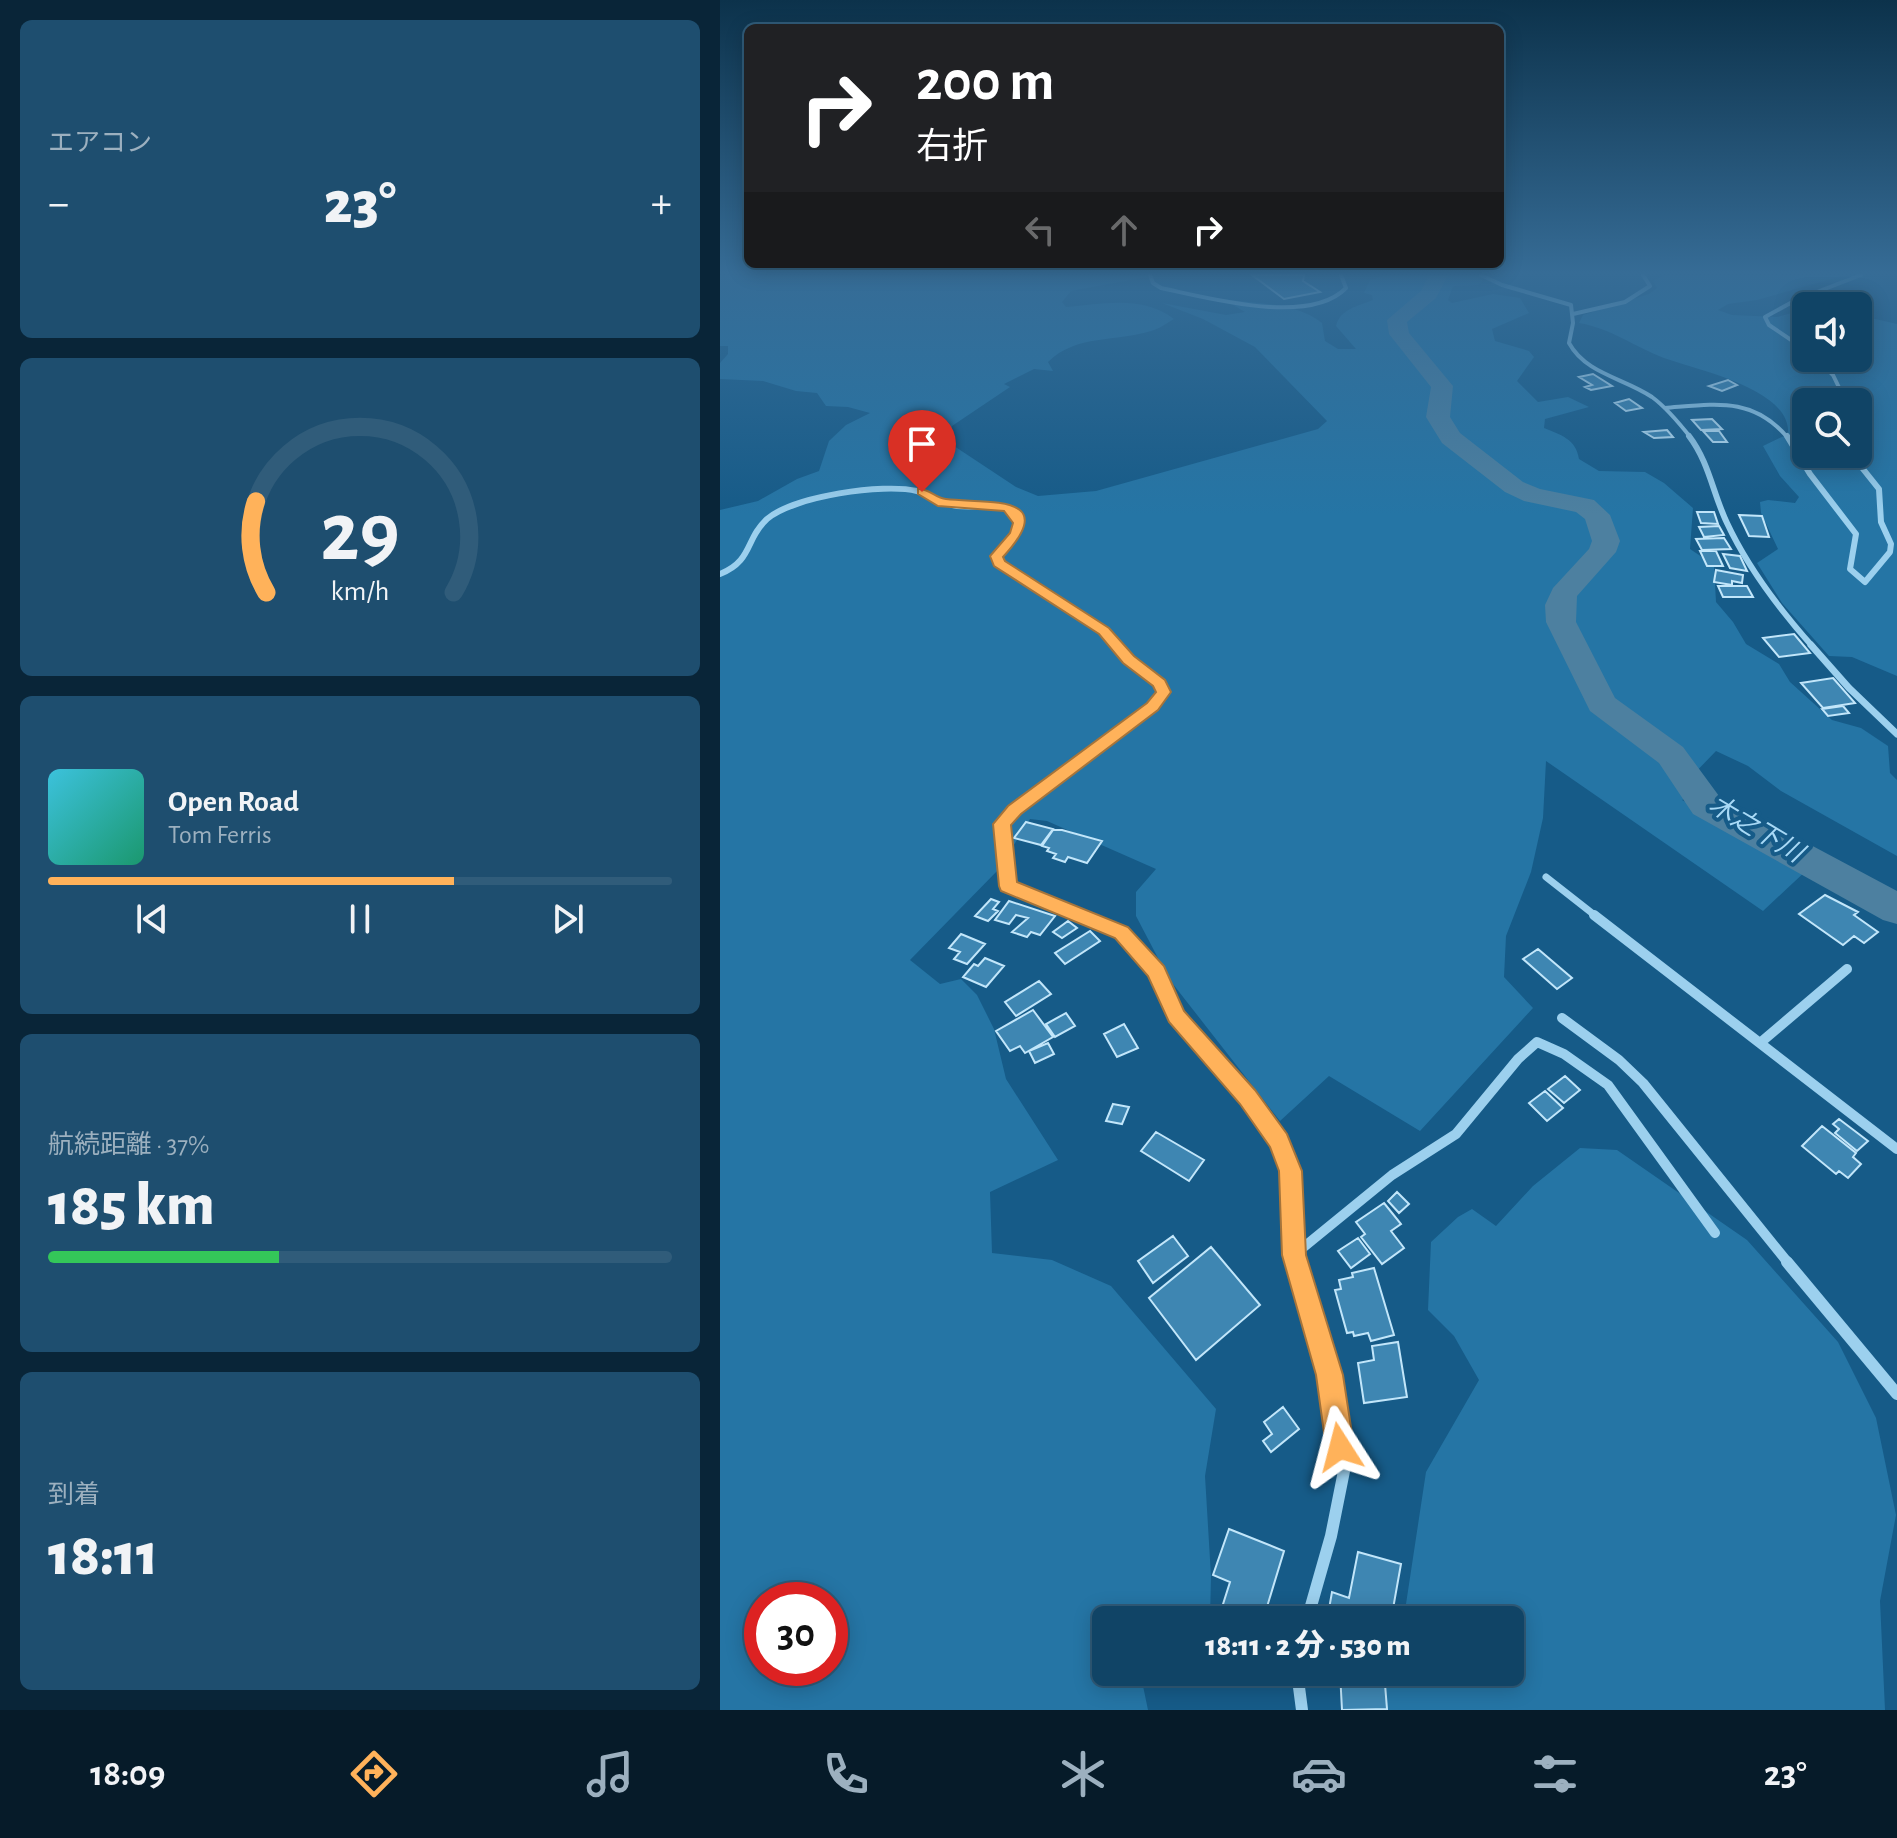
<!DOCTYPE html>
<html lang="ja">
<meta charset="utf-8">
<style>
body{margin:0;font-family:"Alegreya Sans","Noto Sans JP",sans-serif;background:#1e4e6f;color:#f1f3f6;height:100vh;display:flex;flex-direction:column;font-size:30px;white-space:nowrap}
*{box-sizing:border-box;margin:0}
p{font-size:26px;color:#9cb0bf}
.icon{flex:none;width:44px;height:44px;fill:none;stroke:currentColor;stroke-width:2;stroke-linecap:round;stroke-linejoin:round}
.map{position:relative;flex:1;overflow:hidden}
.details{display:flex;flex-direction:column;gap:20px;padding:20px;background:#092538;width:720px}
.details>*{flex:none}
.guide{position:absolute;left:24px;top:24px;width:760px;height:244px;border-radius:12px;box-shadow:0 4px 20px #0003,0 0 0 2px #305c7a;background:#202124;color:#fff;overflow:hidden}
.controls{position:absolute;left:1072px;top:292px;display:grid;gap:16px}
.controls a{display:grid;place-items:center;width:80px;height:80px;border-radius:12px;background:#104466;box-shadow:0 4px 20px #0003,0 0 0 2px #305c7a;font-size:40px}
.speed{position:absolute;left:24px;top:1582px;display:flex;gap:16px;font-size:40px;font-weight:700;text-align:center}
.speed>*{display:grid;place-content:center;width:104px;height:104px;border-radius:50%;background:#104466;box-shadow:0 4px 20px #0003,0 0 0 2px #305c7a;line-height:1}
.speed .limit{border:12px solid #d22;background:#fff;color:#111}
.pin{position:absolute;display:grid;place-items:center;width:68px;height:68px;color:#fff;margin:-82px -34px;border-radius:50% 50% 50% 0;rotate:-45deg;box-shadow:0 0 8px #0007}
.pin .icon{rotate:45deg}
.me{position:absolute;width:88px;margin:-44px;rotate:351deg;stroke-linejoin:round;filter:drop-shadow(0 0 6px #0008)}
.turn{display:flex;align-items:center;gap:28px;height:168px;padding:0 40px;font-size:36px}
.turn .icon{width:104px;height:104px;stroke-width:2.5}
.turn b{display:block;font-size:56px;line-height:68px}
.lanes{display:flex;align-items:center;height:76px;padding:0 40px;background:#0003;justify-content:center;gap:40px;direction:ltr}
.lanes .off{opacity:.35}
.big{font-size:60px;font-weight:800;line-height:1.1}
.details .card{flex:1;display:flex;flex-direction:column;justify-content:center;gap:12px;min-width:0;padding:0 28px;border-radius:12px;background:#1e4e6f}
.details .dial{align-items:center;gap:0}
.dial svg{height:208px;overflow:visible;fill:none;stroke:#305c7a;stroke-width:7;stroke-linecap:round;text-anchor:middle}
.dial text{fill:#f1f3f6;stroke:none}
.song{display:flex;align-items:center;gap:24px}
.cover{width:96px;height:96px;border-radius:12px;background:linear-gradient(135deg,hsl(190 70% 55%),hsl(160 70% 35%))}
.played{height:8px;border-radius:4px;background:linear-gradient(90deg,#ffb25a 65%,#305c7a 65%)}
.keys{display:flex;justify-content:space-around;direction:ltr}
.heat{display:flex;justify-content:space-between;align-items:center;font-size:44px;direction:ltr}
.charge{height:12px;border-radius:6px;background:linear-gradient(90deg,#34c759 37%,#305c7a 0)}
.trip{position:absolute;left:372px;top:1606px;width:432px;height:80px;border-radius:12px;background:#104466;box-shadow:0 4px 20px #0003,0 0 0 2px #305c7a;font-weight:800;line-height:80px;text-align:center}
.dock{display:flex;height:128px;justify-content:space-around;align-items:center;background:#061b29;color:#9cb0bf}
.dock .icon{width:56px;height:56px}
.dock .selected{color:#ffb25a}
.dock b{font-size:36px;color:#f1f3f6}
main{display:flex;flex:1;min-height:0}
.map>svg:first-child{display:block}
</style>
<main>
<section class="details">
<div class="card"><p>エアコン</p>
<div class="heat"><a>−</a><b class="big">23°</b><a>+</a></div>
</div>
<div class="card dial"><svg viewBox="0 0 100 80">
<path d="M14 69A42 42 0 1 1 86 69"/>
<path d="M14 69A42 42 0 0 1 10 34" stroke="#ffb25a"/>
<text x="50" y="56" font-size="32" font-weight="700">29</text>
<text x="50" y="72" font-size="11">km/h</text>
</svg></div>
<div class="card">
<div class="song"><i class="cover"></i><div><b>Open Road</b><p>Tom Ferris</p></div></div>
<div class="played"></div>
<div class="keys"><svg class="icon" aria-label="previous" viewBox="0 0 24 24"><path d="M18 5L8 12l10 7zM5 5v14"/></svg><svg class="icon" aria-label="pause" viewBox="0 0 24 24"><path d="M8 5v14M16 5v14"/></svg><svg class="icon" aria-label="next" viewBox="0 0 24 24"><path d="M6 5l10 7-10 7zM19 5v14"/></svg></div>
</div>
<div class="card"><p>航続距離 · 37%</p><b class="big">185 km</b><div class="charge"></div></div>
<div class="card"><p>到着</p><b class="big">18:11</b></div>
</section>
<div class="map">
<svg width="1177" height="1710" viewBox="0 0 1177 1710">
<rect width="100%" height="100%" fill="#165b88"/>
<!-- green -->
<path fill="#2575a5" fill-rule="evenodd" d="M0 275H425L427 277 351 291 342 302 346 307C384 304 422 295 454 319 447 323 439 329 431 331 397 342 356 334 328 362L333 371 314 369 284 384 290 387 232 426 231 444 296 487 318 496 376 491 598 429 607 421 535 347 483 319 442 303 506 315 525 312 503 299C535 304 576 302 602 323L605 341 618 349H636L616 326C620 309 638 306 653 300L652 295 644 293 650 280 665 275H766L759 285 733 286 728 300 732 303 773 294 800 298 809 313 772 329 775 341 809 351 814 357 797 381 818 402 848 397 869 407 825 419 824 428C841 435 856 439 859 459L879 471 925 472 944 483 973 508 970 549 994 565 996 602 1013 622 1026 644 1059 664 1070 682 1112 720 1141 728 1168 746 1170 773 1177 780V856L1061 791 1028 766 996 751 968 780 978 791 962 800 1089 868 1043 911 826 761 823 818 811 872 786 936 784 977 813 1008 700 1131 609 1076 560 1121 449 979 416 916V892L436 869 327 821 310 819 279 869 190 960 220 984 241 979 257 995 274 1029 286 1079 338 1160 270 1192 272 1253 332 1260 391 1286 496 1409 485 1476 491 1576 490 1620H386V1672H433L422 1681 428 1710H0V510L38 501 77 479 99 471 109 441 126 425 150 413 128 407 106 406 97 393 76 391 43 381 0 379V363L8 354V346H0ZM42 1600H110V1668H42Z
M944 275H1125L1037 300 1008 304 998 310 1012 315 1057 317 1086 309V358H1138V315L1177 324V676L1132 657 1109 656 1062 603 1037 563 1058 549 1041 513 1040 502 1048 500 1075 503 1079 497 1060 476 1043 446 1068 434C1072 389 977 370 944 358 915 347 890 328 859 323L863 315 929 294 937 288 933 281ZM1086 402H1138V454H1086Z
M860 1148 897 1150 1027 1240 1118 1342 1156 1418 1176 1515 1160 1601 1165 1710H645L643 1701 656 1672H790V1620H679L686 1604 706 1472 759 1380 734 1336 708 1310 711 1242 738 1217 752 1209 776 1226 813 1186Z"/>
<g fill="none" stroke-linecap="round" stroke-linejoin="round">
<!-- river -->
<path fill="#4d80a0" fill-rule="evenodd" d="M709 275H728L716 298 687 322 689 333 733 386 730 417 740 433 803 482 820 489 874 500 890 515 900 541 896 552 857 596 856 622 895 698 963 747 999 796 1177 891V924L1163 920 973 814 939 763 870 711 826 622 825 605 833 588 869 549 872 541 865 519 856 512 804 501 785 492 722 443 706 417 711 387 669 334 667 320 701 291Z"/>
</g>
<!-- building -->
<path fill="#3e86b2" stroke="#c2e6fa" stroke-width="2" d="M532 275H584L583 281 600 292 564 299Z
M873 374 892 386 871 390 865 387 872 385 859 377Z
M1008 380 1017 385 1002 391 989 386Z
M909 399 922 408 906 411 895 403Z
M992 419 1002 429 981 430 972 420Z
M947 430 953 437 934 438 924 432Z
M983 431H999L1007 442H993Z
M977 512H994L998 524 981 523Z
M1019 515 1042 516 1049 537 1029 536Z
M999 526 1004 535 984 537 979 527Z
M1004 538 1011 549 982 550 976 539Z
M980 551H996L1003 566H987Z
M1003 554 1020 556 1027 571 1010 568Z
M996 570 1023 575 1022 583 1012 581V585L994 582Z
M998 586H1027L1033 597H1003Z
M1074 634 1090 653 1059 657 1043 638Z
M1113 678 1135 703 1103 708 1081 683Z
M1123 706 1129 713 1108 716 1102 709Z
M306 822 333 829 321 845 294 838Z
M333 830H342L382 841 367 863 348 857 345 862 333 858 336 854 327 851 329 848 322 846Z
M1105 895 1138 912 1134 915 1158 932 1144 943 1134 936 1123 945 1079 914Z
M271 899 279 902 273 909 278 911 268 921 255 916Z
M289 901 335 916 320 935 311 932 307 937 292 932 308 918 296 915 289 924 275 920Z
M348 921 357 928 342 938 333 932Z
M370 931 380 941 345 964 335 953Z
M241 934 265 944 247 964 234 959 240 952 229 948Z
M818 949 852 978 837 989 803 959Z
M265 958 284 966 266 987 243 977 254 964 258 966Z
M319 981 331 994 296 1016 285 1002Z
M313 1010 333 1037 305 1053 300 1046 290 1051 276 1031Z
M346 1013 355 1026 335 1037 326 1024Z
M404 1024 418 1048 397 1057 384 1034Z
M328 1043 334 1054 315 1063 309 1051Z
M845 1076 860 1090 844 1103 828 1089Z
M825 1091 843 1108 827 1121 809 1103Z
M393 1104 409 1107 402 1124 386 1121Z
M1119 1119 1148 1141 1137 1151 1115 1133 1119 1129 1113 1124Z
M1102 1126 1136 1153 1133 1157 1141 1164 1128 1178 1119 1171 1116 1174 1082 1146Z
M436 1132 484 1160 469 1181 421 1151Z
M677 1192 689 1204 679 1213 668 1201Z
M664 1203 681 1224 671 1231 684 1248 662 1264 641 1237 645 1234 636 1222Z
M453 1236 468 1256 433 1283 418 1261Z
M638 1238 650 1254 631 1268 618 1251Z
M491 1247 540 1305 476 1360 429 1298Z
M654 1268 674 1335 651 1341 648 1333 634 1336 633 1332 627 1333 615 1290 621 1289 619 1280 633 1277 632 1273Z
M678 1342 687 1397 644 1403 638 1363 654 1360 652 1346Z
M563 1407 579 1429 551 1452 543 1441 552 1434 544 1422Z
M509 1529 564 1551 543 1620H498L510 1582 493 1575Z
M638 1552 681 1564 671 1620H607L612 1592 629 1598Z
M620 1672H664L667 1709 622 1710Z"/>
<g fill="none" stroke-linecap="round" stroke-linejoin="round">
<!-- street-far4 -->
<path stroke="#9cd0ee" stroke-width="4" d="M430 275 433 283 441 288C489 298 589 326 626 288L621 275
M761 275 782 285 851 305 853 323 849 343C866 374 904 378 932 397 947 408 960 424 971 438
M853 314 905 302 930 286 923 275
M1086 350 1049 325 1045 317 1076 300 1141 275
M1096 358 1113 375 1126 402
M945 408C995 404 1033 396 1068 438"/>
<!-- street-far3 -->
<path stroke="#9cd0ee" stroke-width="6" d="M969 436C989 462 993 494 1007 523 1028 568 1060 610 1093 647
M1067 436 1090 474 1136 534 1130 569 1145 582 1170 552 1171 544 1161 522 1159 489 1131 454
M0 574C33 561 25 539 47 519 74 496 163 483 197 491 211 494 222 504 237 506 258 508 279 502 298 514 304 533 288 544 276 556L278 563 384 631 399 647"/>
<!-- street-far2 -->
<path stroke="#9cd0ee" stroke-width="7" d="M1091 645 1129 688 1177 734
M826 877 877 917
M363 917 288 886 282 824 294 810 433 706 444 692 440 684 397 645"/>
<!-- street-far1 -->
<path stroke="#9cd0ee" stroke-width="10" d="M358 915 401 932 437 971 456 1016 528 1097 559 1141 570 1171 577 1264
M874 915 1177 1149
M842 1018 899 1060 923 1083 1069 1264
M1040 1043 1127 969
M574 1255 672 1175 736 1134 798 1059 817 1042 844 1054 888 1085 995 1233"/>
<!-- street -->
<path stroke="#9cd0ee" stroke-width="12" d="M576 1262 609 1375 624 1471 611 1536 587 1620
M1067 1262 1177 1394
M577 1672 582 1710"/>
</g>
<!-- sky -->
<linearGradient id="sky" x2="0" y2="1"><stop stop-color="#0c324b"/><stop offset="0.53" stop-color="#366c96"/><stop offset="1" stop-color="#366c96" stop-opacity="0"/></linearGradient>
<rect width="1177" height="515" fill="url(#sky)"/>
<!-- route -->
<path fill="#ffb25a" stroke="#a6743a" stroke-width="2" d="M198 489C209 488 215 498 226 499 267 504 342 493 283 557L285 561 389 628 414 656 445 680 451 692 438 710 301 814 291 825 297 882 408 927 444 966 464 1011 535 1090 567 1134 582 1171 586 1255 623 1375 634 1447 630 1457 620 1461 610 1457 606 1447 596 1375 562 1255 559 1171 550 1147 520 1104 449 1022 428 976 395 938 281 891 279 886 273 824 288 806 427 703 436 692 433 686 403 663 379 634 274 566 270 556 290 533 293 523 284 511 218 506 198 494Z"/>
<g text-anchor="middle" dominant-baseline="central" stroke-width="8" stroke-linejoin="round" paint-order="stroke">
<!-- far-water labels -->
<g font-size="26" font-style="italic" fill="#a8d9f6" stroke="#165b88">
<text transform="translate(1036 829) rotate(31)">木之下川</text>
</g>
</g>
</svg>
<div class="controls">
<a><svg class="icon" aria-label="sound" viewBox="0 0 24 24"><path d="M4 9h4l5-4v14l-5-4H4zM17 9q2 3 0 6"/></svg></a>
<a><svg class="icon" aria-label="search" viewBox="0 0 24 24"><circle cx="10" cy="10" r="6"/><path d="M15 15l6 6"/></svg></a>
</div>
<div class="speed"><div class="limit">30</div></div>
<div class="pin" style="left:202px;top:492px;background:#d93025"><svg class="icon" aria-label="arrive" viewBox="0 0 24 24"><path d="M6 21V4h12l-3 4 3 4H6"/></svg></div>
<svg class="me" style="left:620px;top:1447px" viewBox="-20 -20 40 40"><path d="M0-17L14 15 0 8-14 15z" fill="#ffb25a" stroke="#fff" stroke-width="4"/></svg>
<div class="trip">18:11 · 2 分 · 530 m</div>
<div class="guide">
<div class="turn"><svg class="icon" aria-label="right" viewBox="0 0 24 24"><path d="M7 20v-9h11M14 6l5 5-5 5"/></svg><div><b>200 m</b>右折</div></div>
<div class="lanes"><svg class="icon off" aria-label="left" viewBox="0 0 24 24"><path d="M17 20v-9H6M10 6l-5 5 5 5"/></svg><svg class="icon off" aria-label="ahead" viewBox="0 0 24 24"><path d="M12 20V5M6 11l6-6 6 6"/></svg><svg class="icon" aria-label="right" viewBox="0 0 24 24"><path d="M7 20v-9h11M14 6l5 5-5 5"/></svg></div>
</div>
</div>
</main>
<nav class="dock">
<b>18:09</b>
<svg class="icon selected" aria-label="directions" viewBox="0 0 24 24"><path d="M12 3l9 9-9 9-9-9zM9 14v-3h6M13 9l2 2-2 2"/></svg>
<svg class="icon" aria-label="music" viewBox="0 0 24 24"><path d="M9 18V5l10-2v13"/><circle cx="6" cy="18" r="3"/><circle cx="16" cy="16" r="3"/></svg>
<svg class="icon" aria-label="phone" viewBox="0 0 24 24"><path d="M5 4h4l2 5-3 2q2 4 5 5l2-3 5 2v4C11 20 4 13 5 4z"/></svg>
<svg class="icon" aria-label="climate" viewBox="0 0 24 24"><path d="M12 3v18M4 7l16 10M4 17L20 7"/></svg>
<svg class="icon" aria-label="car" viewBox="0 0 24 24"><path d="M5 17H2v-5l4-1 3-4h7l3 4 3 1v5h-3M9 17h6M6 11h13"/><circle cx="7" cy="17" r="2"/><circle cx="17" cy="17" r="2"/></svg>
<svg class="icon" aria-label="filters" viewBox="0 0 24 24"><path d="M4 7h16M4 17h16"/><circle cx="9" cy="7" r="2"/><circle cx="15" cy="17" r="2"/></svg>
<b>23°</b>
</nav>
